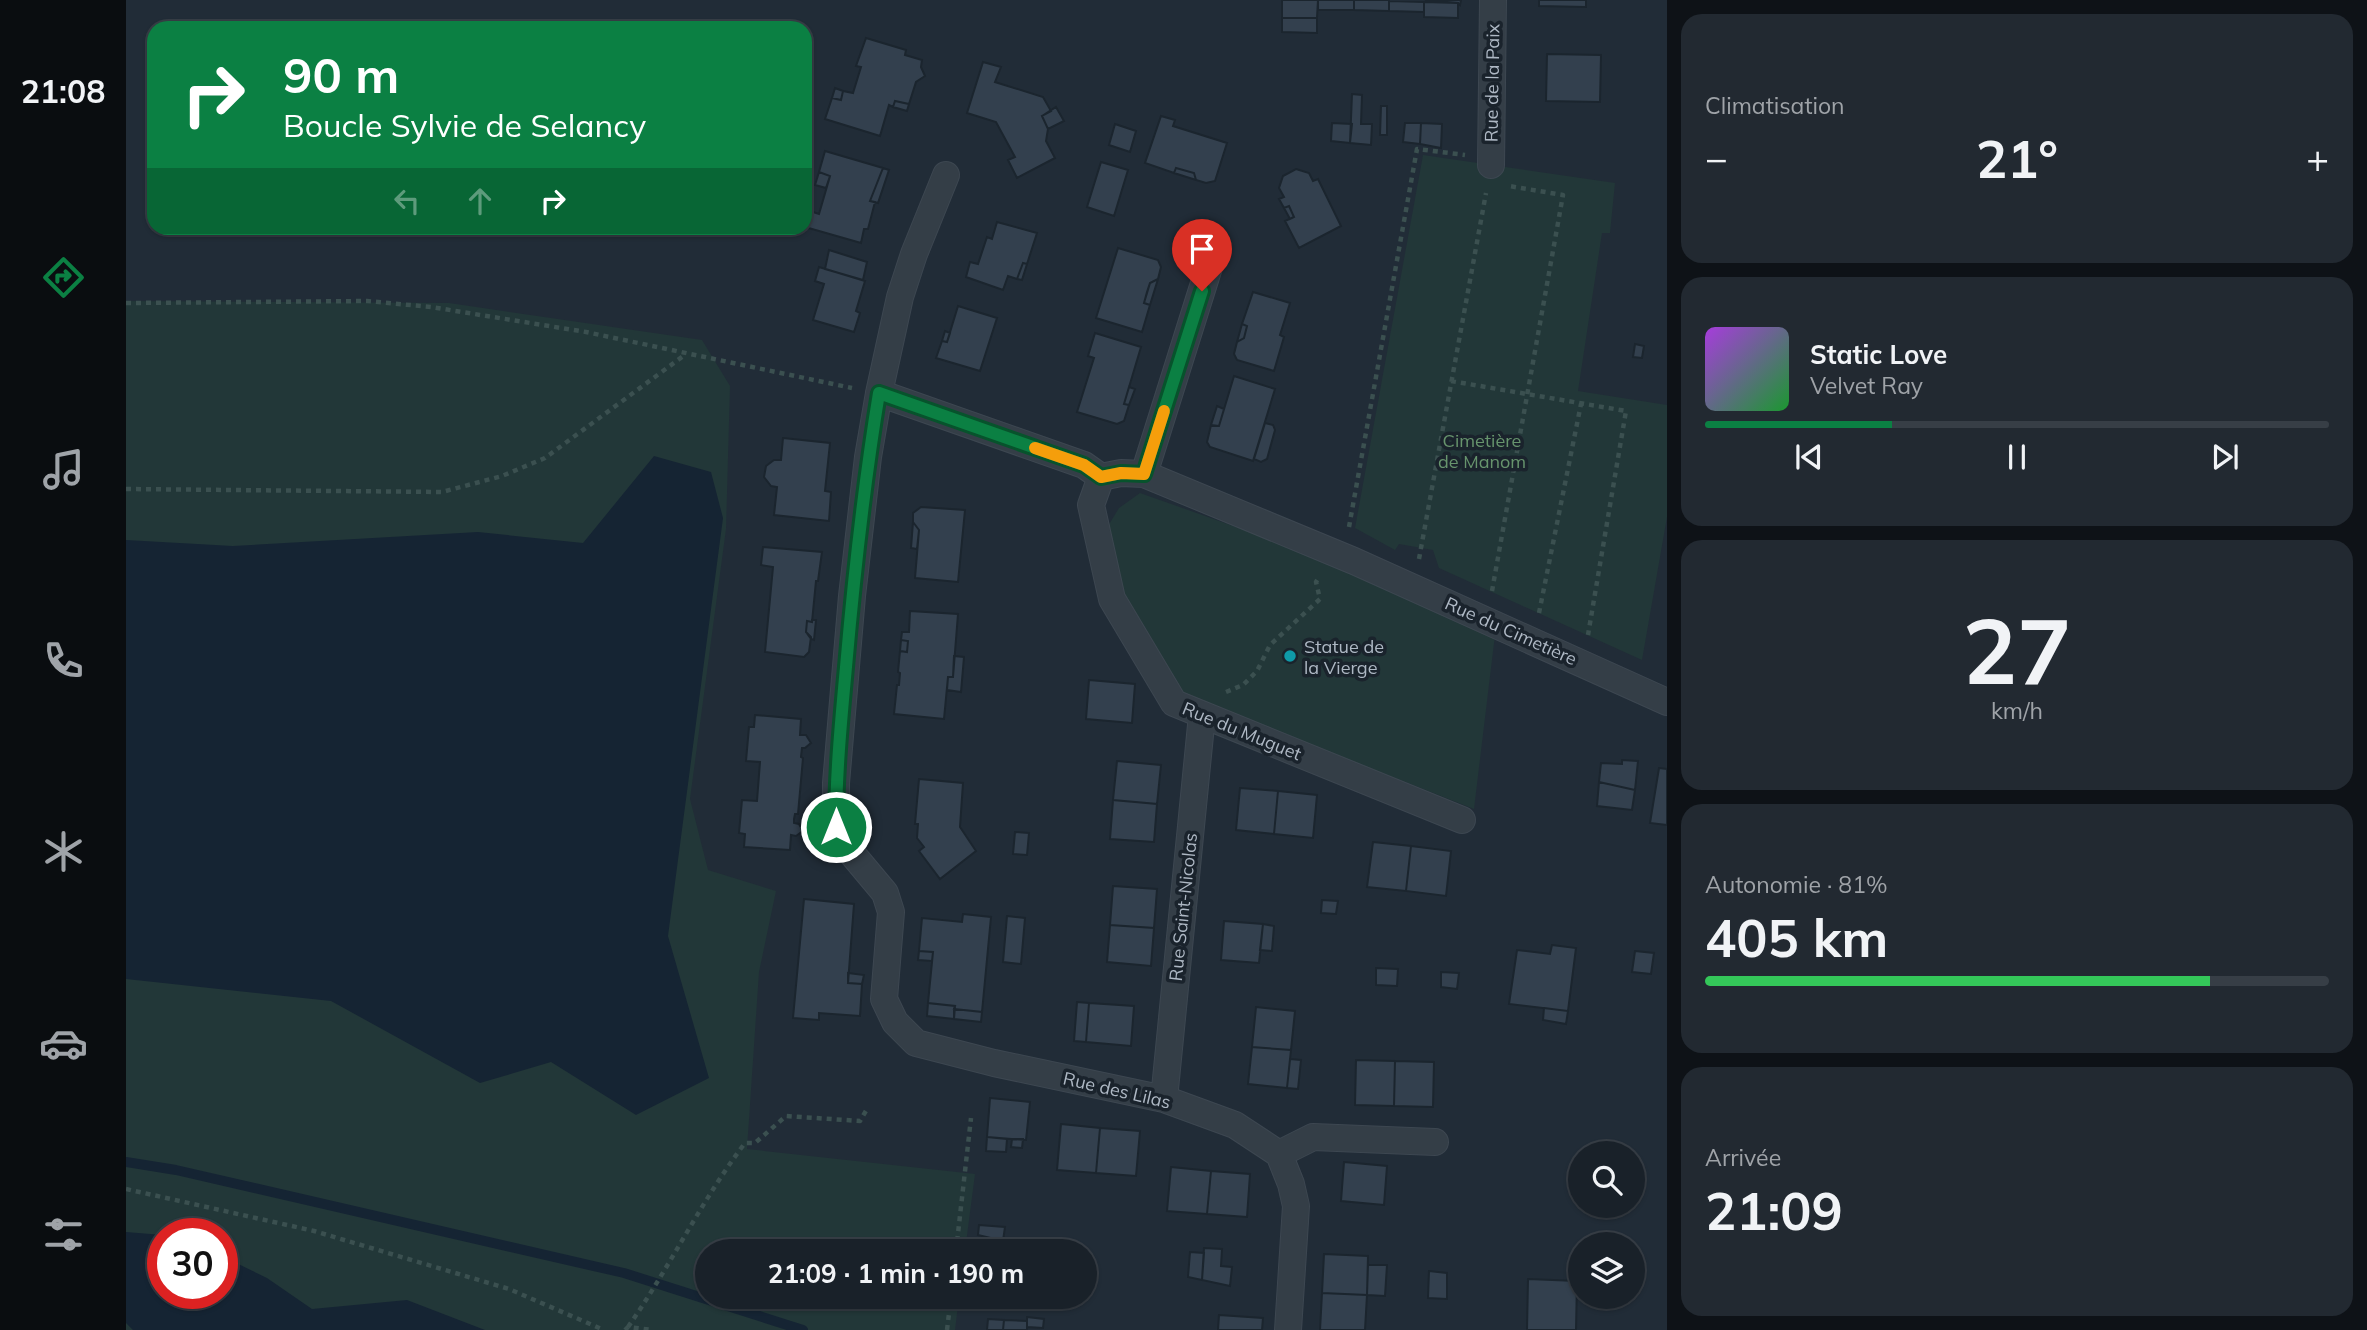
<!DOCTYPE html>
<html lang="fr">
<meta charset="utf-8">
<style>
body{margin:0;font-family:Mulish,sans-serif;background:#222931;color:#f1f3f6;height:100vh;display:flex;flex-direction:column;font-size:26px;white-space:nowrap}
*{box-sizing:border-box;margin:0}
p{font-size:23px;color:#9fa3a8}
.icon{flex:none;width:38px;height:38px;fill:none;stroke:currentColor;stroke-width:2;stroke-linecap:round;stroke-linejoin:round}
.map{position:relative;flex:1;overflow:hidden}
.side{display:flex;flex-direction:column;gap:14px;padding:14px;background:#0e1217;width:700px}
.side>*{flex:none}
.top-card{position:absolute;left:21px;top:21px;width:665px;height:214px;border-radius:21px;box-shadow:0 2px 5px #0004,0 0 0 2px #373e46;background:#0b8043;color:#fff;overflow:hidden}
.buttons{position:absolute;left:1442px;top:1141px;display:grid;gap:14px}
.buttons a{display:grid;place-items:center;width:77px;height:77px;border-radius:50%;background:#192129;box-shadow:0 2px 5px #0004,0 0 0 2px #373e46;font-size:35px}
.speed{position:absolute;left:21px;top:1218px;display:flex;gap:14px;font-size:35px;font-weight:700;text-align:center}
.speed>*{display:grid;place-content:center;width:91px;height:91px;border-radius:50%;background:#192129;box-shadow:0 2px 5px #0004,0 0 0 2px #373e46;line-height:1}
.speed .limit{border:10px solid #d22;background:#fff;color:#111}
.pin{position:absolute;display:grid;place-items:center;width:60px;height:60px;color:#fff;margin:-72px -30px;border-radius:50% 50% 50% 0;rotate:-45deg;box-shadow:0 0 7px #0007}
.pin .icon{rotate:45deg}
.me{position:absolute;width:77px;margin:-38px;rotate:0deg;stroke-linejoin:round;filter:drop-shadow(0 0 5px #0008)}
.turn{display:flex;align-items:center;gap:24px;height:147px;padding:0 21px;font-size:32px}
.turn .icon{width:91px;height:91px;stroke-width:2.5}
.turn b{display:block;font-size:49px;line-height:60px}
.lanes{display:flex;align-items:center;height:66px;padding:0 21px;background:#0003;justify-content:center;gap:35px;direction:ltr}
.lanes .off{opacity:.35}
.big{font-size:52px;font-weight:700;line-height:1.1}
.side .widget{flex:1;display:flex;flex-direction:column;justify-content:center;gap:10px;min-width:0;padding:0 24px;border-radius:21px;background:#222931}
.side .dial{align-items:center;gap:0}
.dial b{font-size:91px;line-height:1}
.song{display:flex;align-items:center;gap:21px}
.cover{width:84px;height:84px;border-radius:10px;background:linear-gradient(135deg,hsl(280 70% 55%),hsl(130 70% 35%))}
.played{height:7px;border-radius:4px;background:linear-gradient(90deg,#0b8043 30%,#373e46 30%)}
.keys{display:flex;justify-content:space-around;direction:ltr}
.heat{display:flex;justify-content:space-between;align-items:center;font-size:38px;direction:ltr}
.charge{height:10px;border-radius:5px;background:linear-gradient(90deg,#34c759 81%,#373e46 0)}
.trip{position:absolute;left:569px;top:1239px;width:402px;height:70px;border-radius:35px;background:#192129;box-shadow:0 2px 5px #0004,0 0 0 2px #373e46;font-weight:700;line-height:70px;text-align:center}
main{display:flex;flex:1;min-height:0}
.tabs{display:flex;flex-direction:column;width:126px;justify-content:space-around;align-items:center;background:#0a0d10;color:#9fa3a8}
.tabs .icon{width:49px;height:49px}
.tabs .current{color:#0b8043}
.tabs b{font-size:32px;color:#f1f3f6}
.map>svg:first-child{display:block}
</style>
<main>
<nav class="tabs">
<b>21:08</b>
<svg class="icon current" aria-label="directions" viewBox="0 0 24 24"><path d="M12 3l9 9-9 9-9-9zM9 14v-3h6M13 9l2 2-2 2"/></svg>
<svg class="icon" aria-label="music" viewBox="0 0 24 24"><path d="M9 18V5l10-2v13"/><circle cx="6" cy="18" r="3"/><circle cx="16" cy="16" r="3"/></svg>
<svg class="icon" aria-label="phone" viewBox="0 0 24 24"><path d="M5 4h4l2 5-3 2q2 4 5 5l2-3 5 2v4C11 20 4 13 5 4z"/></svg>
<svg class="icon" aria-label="climate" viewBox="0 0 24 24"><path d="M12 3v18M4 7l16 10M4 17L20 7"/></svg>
<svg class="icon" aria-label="car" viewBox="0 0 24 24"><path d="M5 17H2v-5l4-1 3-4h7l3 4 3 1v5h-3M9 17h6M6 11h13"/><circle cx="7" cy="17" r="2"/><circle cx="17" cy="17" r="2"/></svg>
<svg class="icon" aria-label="filters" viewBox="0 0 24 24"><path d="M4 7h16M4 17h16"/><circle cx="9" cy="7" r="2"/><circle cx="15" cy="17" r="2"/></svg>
</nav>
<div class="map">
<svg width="1541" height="1330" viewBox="0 0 1541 1330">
<rect width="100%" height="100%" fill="#212c37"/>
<!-- green -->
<path fill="#223738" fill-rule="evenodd" d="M1297 155 1489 183 1484 233H1476L1452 391 1541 405V517L1516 660 1313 568 1307 550 1273 544 1269 550 1229 528Z
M0 301 323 303 576 340 604 386 600 529 564 799 582 870 650 891 633 972 621 1149 849 1174 839 1251H581V1297H833L829 1330H0ZM37 1234H96V1293H37Z
M1014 493 1147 540 1369 635 1348 809 1055 694 997 594 982 526 993 508Z"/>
<!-- water -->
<path fill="#152433" d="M528 456 585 472 597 518 542 936 583 1078 510 1115 425 1062 354 1083 205 1001 0 979V540L107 546 352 532 457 543Z
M0 1232 37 1235V1293H96V1256L141 1278 186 1309 281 1300 359 1330H7L0 1323Z"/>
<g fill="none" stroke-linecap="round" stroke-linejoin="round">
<!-- stream -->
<path stroke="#152433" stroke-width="10" d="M0 1162 50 1170 498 1273 677 1330"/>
</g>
<!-- building -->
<path fill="#33404e" stroke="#1b252e" stroke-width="2" d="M1156 0H1192L1191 18H1156Z
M1192 0H1228V10H1192Z
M1228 0H1263V11L1228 10Z
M1299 0H1335L1334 5 1332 3Z
M1413 0H1460V7L1413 6Z
M1263 1 1298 2V12L1263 11Z
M1298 2 1332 3V18L1298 17Z
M1156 18H1191V33L1156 32Z
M740 38 780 50 779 55 796 60 795 67 799 76 790 82 783 104 769 101 767 107 763 105 754 136 699 119 706 98 715 100 717 91 727 93 735 67 730 66Z
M1421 54 1475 55 1474 102 1420 101Z
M857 62 875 67 869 82 917 97 925 111 916 116 922 129 920 141 929 158 891 178 882 160 889 157 870 122 841 113Z
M709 88 717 91 715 100 706 98Z
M1226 94 1236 95 1235 124H1246L1245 145 1224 143Z
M769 101 783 104 781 111 767 107Z
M1255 106H1261V135H1254Z
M930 107 938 121 922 129 916 116Z
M1035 116 1049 120 1047 126 1101 143 1089 181 1080 183 1070 180 1068 173 1050 168 1048 173 1019 163Z
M1206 123 1226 124 1224 143 1205 141Z
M1279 123H1295L1294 144 1277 142Z
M1295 123 1316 124 1315 148 1294 144Z
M989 124 1010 131 1004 152 983 145Z
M699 151 757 168 744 201 749 202 742 229H738L735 243 679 227 681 210 693 214 704 176 693 172Z
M975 162 1002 170 988 216 961 207Z
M757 168 763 170 752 203 744 201Z
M1050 168 1068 173 1070 180 1048 173Z
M1170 169 1183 173 1187 181 1192 179 1215 226 1173 248 1159 221 1168 217 1163 206 1158 208 1153 199 1158 197 1153 188 1157 176Z
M693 172 704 176 700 188 689 185Z
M1163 206 1168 217 1164 219 1158 208Z
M871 222 911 233 901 264 897 263 891 279 882 276 877 290 840 277 844 262 852 264 861 237 866 239Z
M992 248 1032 260 1035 267 1032 279 1024 283 1021 292 1018 303 1024 305 1016 332 970 318Z
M703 250 741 262 737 280 699 269Z
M897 263 901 264 896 280 891 279Z
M693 267 739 281 730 311 734 313 728 332 687 320 698 284 689 281Z
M1032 279 1024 305 1018 303 1024 283Z
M1127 292 1164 303 1154 335 1158 337 1148 371 1111 360 1108 354 1111 342 1118 338 1121 326 1116 324Z
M832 306 871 318 854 371 810 358 816 341 821 342Z
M1116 324 1121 326 1118 338 1111 342Z
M819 331 824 333 821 342 816 341Z
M969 333 1015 347 998 404 1003 405 998 421 991 424 951 412 968 358 962 356Z
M1509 344 1518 346 1516 358 1507 357Z
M1108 376 1149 389 1127 461 1084 447 1081 442 1085 425 1093 426Z
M1003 387 1009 389 1003 405 998 404Z
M1091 406 1098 409 1093 426 1085 425Z
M1139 423 1147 425 1149 430 1141 459 1135 462 1128 459Z
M657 438 704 443 699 491 705 492 703 521 648 515 651 487 645 486 638 477 640 466 648 460H655Z
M795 507 839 510 832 582 789 578 793 530 787 522V513Z
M787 522 793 530 791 549 785 548Z
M637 547 696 552 692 581H690L686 622 681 621 680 632 685 637 683 652 678 657 639 652 647 567 635 565Z
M784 611 832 614 827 677H822L818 719 768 714 771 685H773L774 673 772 672 774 651 781 652 782 641 775 640 776 632H783Z
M686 620H690L688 640 685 639 680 632 681 621 686 622Z
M775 640 782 641 781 652 774 651Z
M828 656 838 657 835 692 821 690 822 677H827Z
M963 680 1009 684 1006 723 960 719Z
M629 715 675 719 674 735H680L685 743 679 748H676L675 757 677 758 672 814H669L668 819V823L673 824 677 831 670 836 665 835 664 850 618 847 619 834 613 833 616 800 631 801 634 762 620 761 623 727H628Z
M1496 760 1512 761 1509 790 1473 782 1475 763 1496 764Z
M991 761 1035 765 1031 804 987 800Z
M1533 768 1541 769V825L1524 823Z
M793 779 837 783 834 827 850 851 814 879 793 851 798 847 791 838 792 824H789Z
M1473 782 1509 790 1506 810 1471 806Z
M1114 788 1152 791 1148 834 1110 830Z
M1152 791 1191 795 1187 838 1148 834Z
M987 800 1031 804 1028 842 984 839Z
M889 832 903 833 901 855 887 854Z
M1247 842 1285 846 1280 891 1241 887Z
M1285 846 1325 851 1320 896 1280 891Z
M987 886 1031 889 1028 928 984 925Z
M678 899 728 904 722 983 736 984 734 1016 693 1013V1020L667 1018Z
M1196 900 1212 901 1210 914 1195 913Z
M837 914 865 917 856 1012 828 1009 829 1006 802 1003 807 952 793 951 796 918 836 922Z
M881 916 899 918 895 964 877 962Z
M1098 921 1137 924 1133 963 1095 960Z
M1137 924 1148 926 1146 951 1134 950Z
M984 925 1028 928 1025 966 981 962Z
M1426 945 1450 948 1442 1011 1383 1004 1391 950 1424 954Z
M793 951 807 952 806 961 792 960Z
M1509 951 1528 953 1525 974 1506 972Z
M1250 968 1272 969 1271 986 1250 985Z
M1315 972 1333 973 1331 989 1315 987Z
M722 973 738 975 736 984 722 983Z
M951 1002 963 1003 960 1042 948 1041Z
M802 1003 829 1006 828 1019 801 1016Z
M963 1003 1008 1006 1005 1046 960 1042Z
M1130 1007 1169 1011 1165 1050 1126 1047Z
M1418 1008 1442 1011 1440 1024 1417 1020Z
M828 1009 856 1012 855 1022 828 1019Z
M1126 1047 1165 1050 1161 1088 1122 1084Z
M1164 1059 1175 1060 1172 1089 1161 1088Z
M1230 1060 1269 1061 1268 1106 1229 1105Z
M1269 1061 1308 1062 1307 1107 1268 1106Z
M864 1098 904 1102 900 1140 861 1137Z
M935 1124 974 1128 970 1173 931 1170Z
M974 1128 1014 1131 1010 1176 970 1173Z
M861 1137 881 1139 880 1152 860 1151Z
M886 1139H897L896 1148 885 1147Z
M1218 1162 1261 1166 1258 1205 1215 1201Z
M1045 1167 1085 1171 1081 1214 1041 1211Z
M1085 1171 1124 1174 1121 1217 1081 1214Z
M853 1225 879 1227 877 1241 852 1235Z
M1078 1248 1096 1249 1095 1266 1106 1267 1104 1286 1076 1280Z
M1064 1252 1078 1253 1076 1280 1062 1277Z
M1198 1254 1242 1256 1241 1295 1196 1293Z
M1242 1265H1261L1259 1296 1241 1295Z
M1303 1271 1321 1273V1299L1302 1298Z
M1402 1279 1451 1281 1450 1330H1401Z
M1196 1293 1241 1295 1239 1330H1194Z
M1093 1315 1137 1318 1136 1330H1092Z
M901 1317 918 1319 917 1328 901 1327Z
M862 1319 878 1320 877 1330H861Z
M878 1320 901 1321V1330H877Z"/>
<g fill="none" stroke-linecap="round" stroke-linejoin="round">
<!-- minor casing -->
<g stroke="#3d4751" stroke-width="28">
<path id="minor" d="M1365 165 1367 0
M820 175 788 254 774 297 753 393 742 457 726 596 710 783V827L718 844 759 893 765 912 758 999 769 1022 790 1043 868 1063 1038 1099 1109 1125 1153 1154
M753 393 958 465 975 477 995 473 1018 474 1228 561 1541 702
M1018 474 1090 245
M975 477 965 505 986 599 1048 703 1336 820
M1038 1099 1076 715
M1153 1154 1165 1184 1170 1206 1162 1330
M1153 1154 1187 1137 1309 1142"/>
</g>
<!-- path -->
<path stroke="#3b5050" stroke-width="4.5" stroke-dasharray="5 5" stroke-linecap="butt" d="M0 303 241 301 305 307 460 332 726 388
M1325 381 1500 411 1462 635
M0 489 316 492 376 476 419 458 560 354
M1223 527 1291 149 1339 155
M1293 559 1360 193
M1366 591 1437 195 1383 186
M1413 613 1455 404
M1100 692 1117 685 1131 671 1144 645 1194 599 1190 582 1193 577
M0 1189 188 1231 383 1289 478 1330
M830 1251 845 1118
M502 1327C544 1267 575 1201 619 1143H629L660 1116 734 1121 741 1109
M499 1330 502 1327 526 1330
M821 1330 825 1297"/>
<!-- minor -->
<use href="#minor" stroke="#343e47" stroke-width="26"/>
</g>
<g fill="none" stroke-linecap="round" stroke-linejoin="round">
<!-- route casing -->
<g stroke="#07532c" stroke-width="18">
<path id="route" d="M710 827C710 773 715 721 720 667 728 575 738 484 753 393L958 465 975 477 995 473 1018 474 1076 291"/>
</g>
<!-- route -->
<use href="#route" stroke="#0b8043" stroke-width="12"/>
<!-- slow -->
<path stroke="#f59e0b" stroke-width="12" d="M909 448 958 465 975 477 995 473 1018 474 1038 411"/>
</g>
<!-- markers -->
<circle fill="#0f9aa8" stroke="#1a232c" stroke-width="2.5" cx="1164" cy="656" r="7"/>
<g text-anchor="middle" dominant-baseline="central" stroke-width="7" stroke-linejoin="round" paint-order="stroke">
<!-- street labels -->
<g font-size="18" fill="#aeb8c4" stroke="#1a232c">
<text transform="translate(1366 83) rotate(-89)">Rue de la Paix</text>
<text transform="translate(1385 631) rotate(24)">Rue du Cimetière</text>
<text transform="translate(1116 731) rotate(22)">Rue du Muguet</text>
<text transform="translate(1057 907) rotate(-84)">Rue Saint-Nicolas</text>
<text transform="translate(991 1090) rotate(13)">Rue des Lilas</text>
</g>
<!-- park labels -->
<g font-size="18" fill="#67946d" stroke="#1a232c">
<text x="1356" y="440">Cimetière<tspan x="1356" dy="21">de Manom</tspan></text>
</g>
<!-- poi labels -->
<g font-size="18" fill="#aeb8c4" stroke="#1a232c" text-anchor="start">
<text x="1178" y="646">Statue de<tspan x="1178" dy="21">la Vierge</tspan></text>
</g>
</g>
</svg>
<div class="buttons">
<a><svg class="icon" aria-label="search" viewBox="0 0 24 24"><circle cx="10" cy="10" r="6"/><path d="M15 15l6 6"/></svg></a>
<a><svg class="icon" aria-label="layers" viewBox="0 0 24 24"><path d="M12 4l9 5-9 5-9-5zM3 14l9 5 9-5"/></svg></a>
</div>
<div class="speed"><div class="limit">30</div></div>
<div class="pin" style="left:1076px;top:291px;background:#d93025"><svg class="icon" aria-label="arrive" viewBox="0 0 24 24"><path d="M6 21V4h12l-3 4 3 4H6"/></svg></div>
<svg class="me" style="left:710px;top:827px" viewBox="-20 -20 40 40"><circle r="17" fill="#0b8043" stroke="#fff" stroke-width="3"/><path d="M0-11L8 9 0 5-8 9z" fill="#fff"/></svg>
<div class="trip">21:09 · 1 min · 190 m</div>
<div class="top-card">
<div class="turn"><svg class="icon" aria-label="right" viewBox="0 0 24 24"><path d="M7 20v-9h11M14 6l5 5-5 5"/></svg><div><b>90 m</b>Boucle Sylvie de Selancy</div></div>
<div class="lanes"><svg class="icon off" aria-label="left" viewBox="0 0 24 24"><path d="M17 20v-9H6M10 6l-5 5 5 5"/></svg><svg class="icon off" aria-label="ahead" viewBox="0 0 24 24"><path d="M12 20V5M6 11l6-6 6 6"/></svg><svg class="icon" aria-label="right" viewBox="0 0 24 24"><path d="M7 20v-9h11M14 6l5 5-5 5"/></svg></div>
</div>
</div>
<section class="side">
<div class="widget"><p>Climatisation</p>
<div class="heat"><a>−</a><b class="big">21°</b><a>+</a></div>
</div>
<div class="widget">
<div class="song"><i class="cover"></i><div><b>Static Love</b><p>Velvet Ray</p></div></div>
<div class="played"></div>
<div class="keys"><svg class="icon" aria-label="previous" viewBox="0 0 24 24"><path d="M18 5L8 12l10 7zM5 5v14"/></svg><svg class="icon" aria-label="pause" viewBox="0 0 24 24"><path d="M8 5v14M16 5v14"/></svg><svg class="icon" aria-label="next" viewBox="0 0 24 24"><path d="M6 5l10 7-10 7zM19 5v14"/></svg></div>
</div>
<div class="widget dial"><b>27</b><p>km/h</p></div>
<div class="widget"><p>Autonomie · 81%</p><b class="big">405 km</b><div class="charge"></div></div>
<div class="widget"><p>Arrivée</p><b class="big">21:09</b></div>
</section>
</main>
